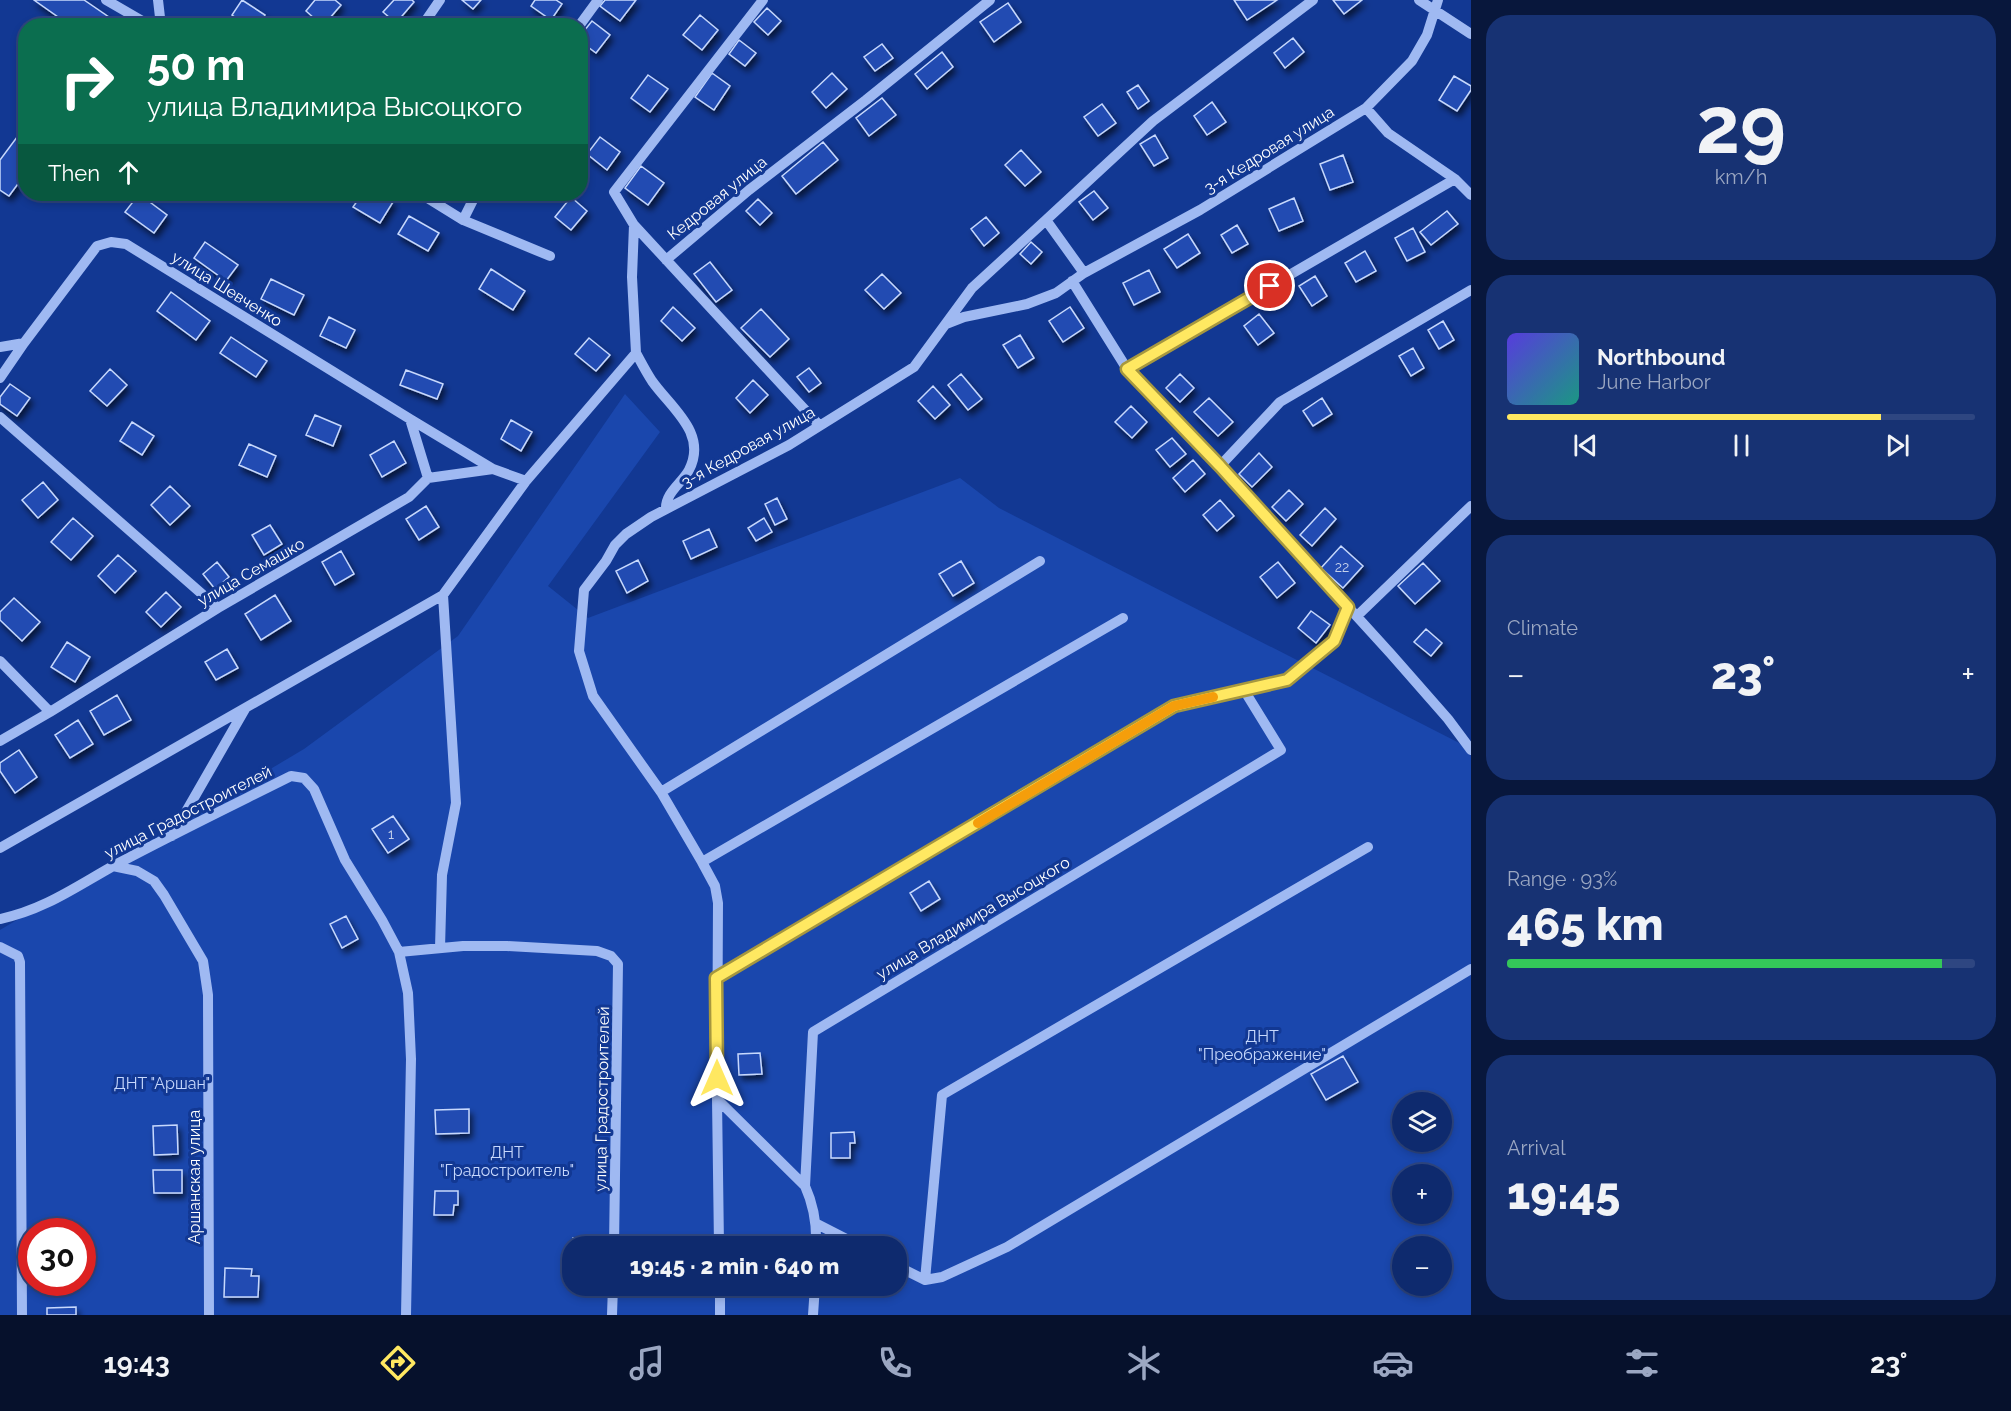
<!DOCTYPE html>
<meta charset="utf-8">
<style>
body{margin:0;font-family:Raleway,sans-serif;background:#173273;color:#f1f3f6;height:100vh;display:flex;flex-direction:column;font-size:22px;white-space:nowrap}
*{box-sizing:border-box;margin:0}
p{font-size:20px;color:#9ba7c2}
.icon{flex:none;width:33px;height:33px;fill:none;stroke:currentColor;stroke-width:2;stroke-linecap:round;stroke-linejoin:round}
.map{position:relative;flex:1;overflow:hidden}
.side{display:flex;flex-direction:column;gap:15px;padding:15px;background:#08173c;width:540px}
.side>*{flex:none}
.banner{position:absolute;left:18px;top:18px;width:570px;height:183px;border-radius:24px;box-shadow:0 3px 9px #0003,0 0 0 2px #2e4681;background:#0b6e4f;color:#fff;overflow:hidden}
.buttons{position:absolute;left:1392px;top:1092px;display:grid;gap:12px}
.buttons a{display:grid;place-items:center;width:60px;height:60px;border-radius:50%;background:#0e2a6e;box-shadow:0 3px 9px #0003,0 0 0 2px #2e4681;font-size:30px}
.speed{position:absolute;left:18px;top:1218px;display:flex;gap:12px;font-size:30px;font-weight:700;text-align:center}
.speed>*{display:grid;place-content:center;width:78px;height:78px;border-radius:50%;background:#0e2a6e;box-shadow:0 3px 9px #0003,0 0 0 2px #2e4681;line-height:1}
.speed .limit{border:9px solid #d22;background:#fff;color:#111}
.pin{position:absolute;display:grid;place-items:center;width:51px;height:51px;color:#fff;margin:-26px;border:3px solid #fff;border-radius:50%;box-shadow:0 2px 6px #0007}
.me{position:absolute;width:66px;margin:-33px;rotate:0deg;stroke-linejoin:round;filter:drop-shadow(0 0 4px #0008)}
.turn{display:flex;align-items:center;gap:21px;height:126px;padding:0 30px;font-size:27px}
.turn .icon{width:78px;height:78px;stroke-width:2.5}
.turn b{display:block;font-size:42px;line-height:51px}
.then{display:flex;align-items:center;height:57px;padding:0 30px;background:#0003;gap:12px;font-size:22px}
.big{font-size:45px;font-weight:800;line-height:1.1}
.side .widget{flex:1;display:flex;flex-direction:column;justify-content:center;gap:9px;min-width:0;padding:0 21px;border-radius:24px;background:#173273}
.side .dial{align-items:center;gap:0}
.dial b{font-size:78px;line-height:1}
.song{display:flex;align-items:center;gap:18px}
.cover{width:72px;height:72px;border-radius:9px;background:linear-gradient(135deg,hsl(250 70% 55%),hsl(170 70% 35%))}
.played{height:6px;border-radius:3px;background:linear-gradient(90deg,#ffe861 80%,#2e4681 80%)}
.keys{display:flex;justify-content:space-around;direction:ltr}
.heat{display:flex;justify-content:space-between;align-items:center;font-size:33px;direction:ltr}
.charge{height:9px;border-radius:4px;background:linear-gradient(90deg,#34c759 93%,#2e4681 0)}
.trip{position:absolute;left:562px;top:1236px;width:345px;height:60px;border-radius:24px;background:#0e2a6e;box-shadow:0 3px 9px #0003,0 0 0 2px #2e4681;font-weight:800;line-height:60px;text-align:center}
.tab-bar{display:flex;height:96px;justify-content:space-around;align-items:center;background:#06112c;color:#9ba7c2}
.tab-bar .icon{width:42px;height:42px}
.tab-bar .current{color:#ffe861}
.tab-bar b{font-size:27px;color:#f1f3f6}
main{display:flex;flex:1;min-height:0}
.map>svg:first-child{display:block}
</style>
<main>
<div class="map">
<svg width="1471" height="1315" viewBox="0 0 1471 1315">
<defs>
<filter id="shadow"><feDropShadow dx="3" dy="5" stdDeviation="3" flood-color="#0009"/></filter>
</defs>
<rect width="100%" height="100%" fill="#123893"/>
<!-- green -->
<path fill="#1a47ad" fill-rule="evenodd" d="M625 394 660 432 548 586 588 618 960 478 999 508 1471 749V1315H0V930L304 749 458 636ZM1402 1102H1442V1142H1402ZM1402 1174H1442V1214H1402ZM32 1232H82V1282H32ZM573 1246H897V1286H573ZM1402 1246H1442V1286H1402Z"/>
<!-- building -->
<path fill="#204cb2" stroke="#c7d8fd" stroke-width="1.5" filter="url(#shadow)" d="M34 0H84L122 26H71Z
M242 0 265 15 258 26H248L232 15Z
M315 0H335L341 5 323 26 306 11Z
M394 0H412L414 2 396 23 383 12Z
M462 0H481L473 9Z
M535 0H556L562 4 551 20 531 6Z
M605 0H636L620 21 600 6Z
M1234 0H1277L1247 20Z
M1333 0H1362L1344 14Z
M1008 3 1021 22 994 42 980 22Z
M767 8 781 21 768 35 754 22Z
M700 15 718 30 702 50 683 35Z
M592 21 610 35 596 53 580 41V36Z
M1293 38 1304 52 1285 68 1274 53Z
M739 40 756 53 745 66 729 54Z
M882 44 893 58 875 71 864 57Z
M942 52 953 67 927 89 915 74Z
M712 73 730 86 714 110 695 97Z
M832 73 847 89 826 108 812 92Z
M648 75 668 89 650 112 631 98Z
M1454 76 1471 86V90L1457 111 1439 100Z
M1138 85 1149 101 1138 109 1127 92Z
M882 98 896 115 869 136 856 118Z
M1212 102 1226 122 1207 135 1194 116Z
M1102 104 1116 123 1098 136 1084 117Z
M26 125V173L9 196 0 190V160Z
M1155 135 1168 158 1154 166 1140 144Z
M600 137 620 152 607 170 587 154Z
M823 142 838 160 796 194 782 176Z
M1021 150 1041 172 1025 186 1005 165Z
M1343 155 1353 182 1330 190 1320 164Z
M641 166 664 183 648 205 625 188Z
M1094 191 1108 208 1093 220 1079 202Z
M139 194 167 215 154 233 125 212Z
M362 194H378L393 202 380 223 353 207Z
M571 197 587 211 571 230 555 217Z
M1294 198 1303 221 1279 231 1269 209Z
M758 199 772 213 760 225 746 211Z
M1447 211 1458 224 1431 245 1420 232Z
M409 216 439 233 428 251 398 234Z
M986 217 999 233 984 246 971 229Z
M1237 225 1248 244 1232 253 1221 235Z
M1413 228 1425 252 1407 261 1395 238Z
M1188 234 1200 253 1177 268 1164 249Z
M205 242 238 265 226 281 194 258Z
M1031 242 1042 252 1031 264 1020 254Z
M1365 251 1376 271 1356 282 1345 263Z
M710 262 732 290 716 302 694 274Z
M491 269 525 291 513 310 479 289Z
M1149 270 1160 292 1134 305 1123 283Z
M882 274 901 293 884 309 865 290Z
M1315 276 1327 296 1312 306 1299 286Z
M271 279 304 295 294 315 261 299Z
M171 292 210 321 196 340 157 311Z
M673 307 695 328 682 341 661 321Z
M1070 307 1084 328 1063 342 1049 321Z
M761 309 789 339 770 357 741 328Z
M1259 314 1274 333 1258 345 1244 326Z
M329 317 355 330 346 348 320 336Z
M1443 321 1454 340 1439 349 1428 330Z
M1020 335 1034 358 1018 368 1003 345Z
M231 337 267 361 256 377 220 353Z
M589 338 610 355 596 371 575 354Z
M1413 348 1424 368 1411 376 1399 356Z
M809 368 821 383 809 392 797 377Z
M110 369 127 385 107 406 90 391Z
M406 370 443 384 437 399 400 385Z
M961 374 982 399 968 410 948 385Z
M1180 374 1194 388 1180 402 1166 388Z
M753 380 768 395 750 413 736 398Z
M10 384 30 398 17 416 0 404V397Z
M933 386 950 405 935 419 918 401Z
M1209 398 1233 422 1218 436 1194 412Z
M1322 398 1332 414 1313 426 1303 411Z
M1131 406 1147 422 1132 438 1115 422Z
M315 415 341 426 333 446 306 435Z
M511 420 532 432 521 451 501 439Z
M132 422 154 436 142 455 120 441Z
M1172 438 1186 454 1170 467 1156 450Z
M394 441 406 463 382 477 370 455Z
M249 444 276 456 267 477 239 465Z
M1259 453 1272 467 1252 487 1239 474Z
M1193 460 1205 474 1185 492 1173 478Z
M43 482 58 500 38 518 22 500Z
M170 486 190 506 170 525 151 505Z
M1289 490 1303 504 1286 521 1272 507Z
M777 498 787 519 775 525 765 504Z
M1220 500 1234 516 1217 531 1203 515Z
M426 506 439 527 419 540 406 519Z
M1325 508 1336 519 1312 546 1300 535Z
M73 518 93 536 71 560 51 542Z
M764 518 772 532 756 541 748 528Z
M270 525 282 544 264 555 252 535Z
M709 529 717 547 691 559 683 541Z
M1341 546 1363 566 1343 588 1321 568Z
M341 551 354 574 335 585 322 562Z
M118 555 136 571 115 593 98 576Z
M638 560 648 581 627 593 616 571Z
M961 561 974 583 953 596 939 574Z
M217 562 229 577 215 589 203 574Z
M1278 562 1295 583 1277 598 1260 577Z
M1423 563 1440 581 1415 604 1398 586Z
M166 592 181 607 161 627 146 612Z
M275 595 291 621 261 640 245 614Z
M14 598 40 622 22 641 0 620V612Z
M1311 611 1330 625 1316 643 1298 628Z
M1426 629 1442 643 1431 656 1414 642Z
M67 642 90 657 75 682 51 667Z
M227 649 238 668 216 680 205 662Z
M117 695 131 720 104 735 90 711Z
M78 720 93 744 70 758 55 735Z
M19 750 37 777 15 793 0 771V763Z
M393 816 409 839 388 853 372 829Z
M929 881 940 899 921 911 910 893Z
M346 916 358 939 342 948 330 924Z
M760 1053 762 1074 739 1075 738 1054Z
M1343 1056 1358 1082 1326 1100 1311 1074Z
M469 1109V1133L436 1134 435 1110Z
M177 1125 178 1154 154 1155 153 1126Z
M854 1132 855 1143H850V1158H831V1133Z
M153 1170H182V1193H154Z
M435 1191H458V1205H454L453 1215H434Z
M573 1238H597L596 1246H573Z
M225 1268 252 1269 251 1276H259L258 1297H224Z
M76 1307V1315H47V1308Z"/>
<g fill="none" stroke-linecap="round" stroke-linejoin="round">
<!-- minor -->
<path stroke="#9fb9f2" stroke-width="10" d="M106 0 151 26
M158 0 161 26
M763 0 614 192 634 225 819 425
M1419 0 1471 34
M422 26 440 0
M579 26 598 0
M1366 108 1388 133 1455 179 1471 195
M421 194 463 220 550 256
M463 220 476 194
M666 260 749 190 866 100 990 0
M1084 273 1046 220 1153 121 1313 0
M1072 281 1127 369 1220 466 1391 654 1448 719 1471 750
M946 324 964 317 1027 304 1056 293 1084 273 1200 210 1366 108 1412 61 1427 35 1438 0
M0 347 24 343 97 246 111 242 126 244 410 419 428 478
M636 353C641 362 646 372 652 381 671 408 708 433 689 470 682 483 665 493 666 509
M1127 369 1455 179
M0 378 24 343
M0 417 218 608
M410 419 493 469
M1220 466 1280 402 1471 290
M1357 616 1471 506
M1123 618 702 862 715 886 718 903 717 1099 805 1186 813 1032 1281 750 1244 690
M0 661 50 712
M0 741 50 712 218 608 409 497 428 478 493 469 526 481
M661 792 593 696 579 651 584 590 606 561 615 545 626 534 651 517 789 445 914 367 972 288 1046 220
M172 836 245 709
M1368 847 942 1095 925 1280 942 1277 1007 1247 1471 969
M0 848 443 595 526 481 636 353 632 277 634 225
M702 862 661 792 1040 561
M113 866 137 871 154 881 164 895 203 961 208 995 209 1315
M0 919C44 910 77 886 115 865 173 834 233 805 291 776L304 778 314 789 345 860 382 920 399 952 408 993 411 1059 406 1315
M0 947 18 956 20 962 22 1315
M440 948 442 875 456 803 443 595
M399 952 463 946H507L597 951 611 956 618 964 614 1246
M716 978 1174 706 1287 680 1334 641 1348 607
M717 1099 719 1246
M805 1186C814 1206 817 1224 816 1246
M817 1224 860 1246
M897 1266 925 1280
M720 1286V1315
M612 1315 613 1286
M813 1315 815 1286"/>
</g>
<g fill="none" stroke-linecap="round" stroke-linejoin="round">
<!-- route casing -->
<g stroke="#a6973f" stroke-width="15">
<path id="route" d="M717 1078 716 978 1174 706 1287 680 1334 641 1348 607 1220 466 1127 369 1270 286"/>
</g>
<!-- route -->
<use href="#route" stroke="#ffe861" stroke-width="10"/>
<!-- slow -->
<path stroke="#f59e0b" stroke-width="10" d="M978 823 1174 706 1213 697"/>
</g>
<g text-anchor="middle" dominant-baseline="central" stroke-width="6" stroke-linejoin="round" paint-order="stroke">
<!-- number labels -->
<g font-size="14" fill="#c7d2ec">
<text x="1342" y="567">22</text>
<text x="391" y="834">1</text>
</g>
<!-- street labels -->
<g font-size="16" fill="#fff" stroke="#123893">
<text transform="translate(1269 150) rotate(-32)">3-я Кедровая улица</text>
<text transform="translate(717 198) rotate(-39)">Кедровая улица</text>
<text transform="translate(227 289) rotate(32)">улица Шевченко</text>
<text transform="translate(748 447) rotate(-29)">3-я Кедровая улица</text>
<text transform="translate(251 572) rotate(-30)">улица Семашко</text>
<text transform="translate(188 812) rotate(-27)">улица Градостроителей</text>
<text transform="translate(973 918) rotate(-31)">улица Владимира Высоцкого</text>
<text transform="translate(602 1099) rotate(-89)">улица Градостроителей</text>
<text transform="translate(194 1177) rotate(-90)">Аршанская улица</text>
</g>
<!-- park labels -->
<g font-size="16" fill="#c7d8fd" stroke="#123893">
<text x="1262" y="1036">ДНТ<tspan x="1262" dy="18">"Преображение"</tspan></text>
<text x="162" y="1083">ДНТ "Аршан"</text>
<text x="507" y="1152">ДНТ<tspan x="507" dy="18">"Градостроитель"</tspan></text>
</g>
</g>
</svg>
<div class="buttons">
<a><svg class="icon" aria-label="layers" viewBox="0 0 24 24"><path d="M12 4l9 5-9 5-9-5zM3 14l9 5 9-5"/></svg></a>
<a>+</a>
<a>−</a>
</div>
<div class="speed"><div class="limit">30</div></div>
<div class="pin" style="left:1270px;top:286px;background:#d93025"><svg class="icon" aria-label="arrive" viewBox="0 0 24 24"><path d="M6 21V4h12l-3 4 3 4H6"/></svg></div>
<svg class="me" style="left:717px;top:1078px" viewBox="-20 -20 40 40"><path d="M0-17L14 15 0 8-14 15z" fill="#ffe861" stroke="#fff" stroke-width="4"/></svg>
<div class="trip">19:45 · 2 min · 640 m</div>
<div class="banner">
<div class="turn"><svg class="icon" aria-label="right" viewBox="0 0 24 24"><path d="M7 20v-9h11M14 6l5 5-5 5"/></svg><div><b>50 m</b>улица Владимира Высоцкого</div></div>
<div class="then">Then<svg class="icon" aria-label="ahead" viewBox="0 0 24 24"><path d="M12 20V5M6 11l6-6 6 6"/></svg></div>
</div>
</div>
<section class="side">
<div class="widget dial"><b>29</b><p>km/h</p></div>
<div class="widget">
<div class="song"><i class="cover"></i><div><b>Northbound</b><p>June Harbor</p></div></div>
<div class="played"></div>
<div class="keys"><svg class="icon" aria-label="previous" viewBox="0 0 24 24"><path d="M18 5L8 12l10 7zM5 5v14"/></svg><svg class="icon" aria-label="pause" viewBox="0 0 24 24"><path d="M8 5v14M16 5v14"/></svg><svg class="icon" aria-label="next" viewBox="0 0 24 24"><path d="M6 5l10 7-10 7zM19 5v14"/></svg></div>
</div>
<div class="widget"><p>Climate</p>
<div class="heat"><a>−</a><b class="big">23°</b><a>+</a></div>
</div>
<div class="widget"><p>Range · 93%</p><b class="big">465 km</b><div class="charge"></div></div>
<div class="widget"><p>Arrival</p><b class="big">19:45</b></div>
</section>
</main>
<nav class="tab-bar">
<b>19:43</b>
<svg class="icon current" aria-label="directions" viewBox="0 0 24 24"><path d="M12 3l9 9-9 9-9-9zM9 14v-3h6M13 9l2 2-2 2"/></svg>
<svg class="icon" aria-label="music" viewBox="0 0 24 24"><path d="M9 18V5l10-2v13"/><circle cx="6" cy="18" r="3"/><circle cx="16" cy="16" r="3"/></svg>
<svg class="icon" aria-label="phone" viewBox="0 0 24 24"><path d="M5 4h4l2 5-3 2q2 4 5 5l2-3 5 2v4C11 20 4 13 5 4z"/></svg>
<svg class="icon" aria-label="climate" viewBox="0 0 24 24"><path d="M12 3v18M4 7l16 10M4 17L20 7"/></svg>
<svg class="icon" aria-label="car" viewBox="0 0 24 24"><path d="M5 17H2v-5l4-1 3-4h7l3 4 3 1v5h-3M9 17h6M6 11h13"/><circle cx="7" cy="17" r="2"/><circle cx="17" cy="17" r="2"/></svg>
<svg class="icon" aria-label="filters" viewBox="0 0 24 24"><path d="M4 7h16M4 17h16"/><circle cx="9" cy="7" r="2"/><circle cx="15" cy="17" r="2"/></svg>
<b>23°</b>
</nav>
